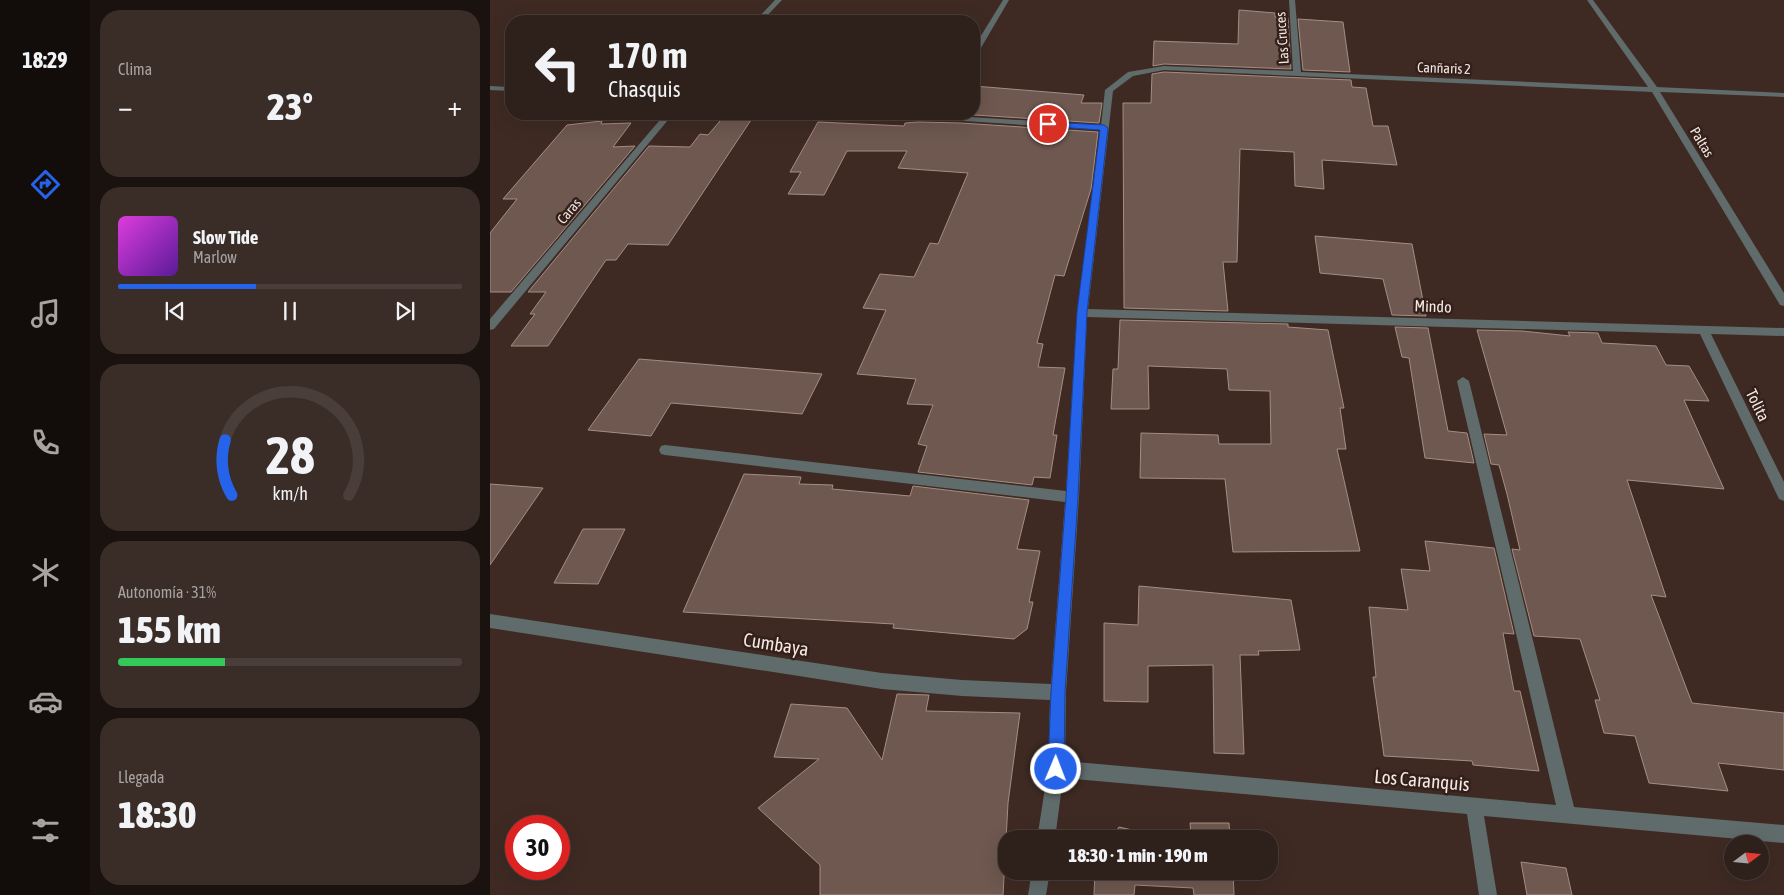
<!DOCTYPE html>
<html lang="es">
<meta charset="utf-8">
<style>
body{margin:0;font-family:"Asap Condensed",sans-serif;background:#3a2d27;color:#f1f3f6;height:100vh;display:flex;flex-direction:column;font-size:19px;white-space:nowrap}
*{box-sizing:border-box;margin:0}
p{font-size:16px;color:#a7a3a2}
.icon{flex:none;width:28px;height:28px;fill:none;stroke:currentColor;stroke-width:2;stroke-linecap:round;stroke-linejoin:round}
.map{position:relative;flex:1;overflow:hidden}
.details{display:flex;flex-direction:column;gap:10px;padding:10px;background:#19120e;width:400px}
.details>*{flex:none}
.top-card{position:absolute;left:15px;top:15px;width:475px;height:105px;border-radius:20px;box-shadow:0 5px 20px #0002,0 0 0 1px #493e39;background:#2e201a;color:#f1f3f6;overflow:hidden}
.needle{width:32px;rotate:74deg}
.buttons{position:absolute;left:1234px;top:835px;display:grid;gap:10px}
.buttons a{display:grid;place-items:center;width:45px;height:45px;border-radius:50%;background:#2e201a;box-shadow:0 5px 20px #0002,0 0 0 1px #493e39;font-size:25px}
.speed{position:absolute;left:15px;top:815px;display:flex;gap:10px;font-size:25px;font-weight:700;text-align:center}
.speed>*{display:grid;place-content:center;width:65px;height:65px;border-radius:50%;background:#2e201a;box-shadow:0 5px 20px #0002,0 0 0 1px #493e39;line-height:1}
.speed .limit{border:8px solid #d22;background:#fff;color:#111}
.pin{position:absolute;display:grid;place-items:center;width:42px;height:42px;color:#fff;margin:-21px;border:2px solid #fff;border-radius:50%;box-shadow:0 1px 5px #0007}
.me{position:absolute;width:55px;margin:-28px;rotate:1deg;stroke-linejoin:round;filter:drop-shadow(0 0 4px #0008)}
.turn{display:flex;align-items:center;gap:18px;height:105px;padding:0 20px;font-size:22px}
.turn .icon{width:65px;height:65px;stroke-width:2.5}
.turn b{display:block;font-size:35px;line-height:42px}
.big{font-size:38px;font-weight:800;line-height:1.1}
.details .tile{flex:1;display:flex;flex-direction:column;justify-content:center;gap:8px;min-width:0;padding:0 18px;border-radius:20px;background:#3a2d27}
.details .dial{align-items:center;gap:0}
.dial svg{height:130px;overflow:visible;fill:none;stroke:#493e39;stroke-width:7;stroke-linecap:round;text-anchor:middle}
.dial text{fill:#f1f3f6;stroke:none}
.song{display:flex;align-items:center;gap:15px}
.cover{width:60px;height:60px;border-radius:8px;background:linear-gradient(135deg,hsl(300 70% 55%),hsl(270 70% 35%))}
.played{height:5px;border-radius:2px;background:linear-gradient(90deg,#2563eb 40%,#493e39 40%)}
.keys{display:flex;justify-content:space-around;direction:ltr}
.heat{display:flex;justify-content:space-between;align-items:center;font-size:28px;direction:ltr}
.charge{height:8px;border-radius:4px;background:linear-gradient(90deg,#34c759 31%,#493e39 0)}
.trip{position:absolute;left:508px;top:830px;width:280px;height:50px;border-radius:20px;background:#2e201a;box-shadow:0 5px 20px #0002,0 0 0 1px #493e39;font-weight:800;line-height:50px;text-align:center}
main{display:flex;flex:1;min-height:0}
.tabs{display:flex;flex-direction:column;width:90px;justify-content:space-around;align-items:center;background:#120d0a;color:#a7a3a2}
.tabs .icon{width:35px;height:35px}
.tabs .selected{color:#2563eb}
.tabs b{font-size:22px;color:#f1f3f6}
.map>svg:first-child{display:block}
</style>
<main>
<nav class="tabs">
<b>18:29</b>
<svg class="icon selected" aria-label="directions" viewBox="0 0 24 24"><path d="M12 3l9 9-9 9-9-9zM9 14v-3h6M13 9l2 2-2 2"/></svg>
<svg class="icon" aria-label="music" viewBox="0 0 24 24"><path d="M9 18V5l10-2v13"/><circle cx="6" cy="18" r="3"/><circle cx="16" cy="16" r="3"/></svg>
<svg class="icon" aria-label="phone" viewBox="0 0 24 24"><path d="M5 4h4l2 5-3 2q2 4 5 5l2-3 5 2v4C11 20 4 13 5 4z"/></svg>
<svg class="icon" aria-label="climate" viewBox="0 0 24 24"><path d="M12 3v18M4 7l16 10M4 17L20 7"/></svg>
<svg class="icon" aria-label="car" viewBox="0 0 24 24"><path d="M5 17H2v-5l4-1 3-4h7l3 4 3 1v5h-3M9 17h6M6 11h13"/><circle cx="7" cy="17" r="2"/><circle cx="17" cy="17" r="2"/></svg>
<svg class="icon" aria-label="filters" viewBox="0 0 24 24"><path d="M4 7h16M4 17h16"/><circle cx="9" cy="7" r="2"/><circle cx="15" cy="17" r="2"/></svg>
</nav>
<section class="details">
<div class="tile"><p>Clima</p>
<div class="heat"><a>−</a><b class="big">23°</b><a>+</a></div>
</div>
<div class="tile">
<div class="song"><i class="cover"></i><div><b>Slow Tide</b><p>Marlow</p></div></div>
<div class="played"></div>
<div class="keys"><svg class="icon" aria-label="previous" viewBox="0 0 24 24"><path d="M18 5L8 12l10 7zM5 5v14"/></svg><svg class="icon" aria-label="pause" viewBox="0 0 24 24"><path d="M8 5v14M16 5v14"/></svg><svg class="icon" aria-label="next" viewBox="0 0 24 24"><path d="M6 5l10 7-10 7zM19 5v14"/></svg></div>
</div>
<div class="tile dial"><svg viewBox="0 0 100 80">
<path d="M14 69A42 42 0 1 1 86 69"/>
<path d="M14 69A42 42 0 0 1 10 35" stroke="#2563eb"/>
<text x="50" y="56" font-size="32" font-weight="700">28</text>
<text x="50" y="72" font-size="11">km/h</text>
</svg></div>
<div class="tile"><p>Autonomía · 31%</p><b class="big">155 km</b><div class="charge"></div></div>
<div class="tile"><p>Llegada</p><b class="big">18:30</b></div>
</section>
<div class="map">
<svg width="1294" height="895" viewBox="0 0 1294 895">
<rect width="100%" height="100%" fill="#3e2a23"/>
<!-- building -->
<path fill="#6e5850" stroke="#a58d84" d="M749 10 785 13V17L798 18 801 69 674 64 663 66 664 41 748 44Z
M808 19 853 22 860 72 813 70Z
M674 72 861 80 862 87 876 88 883 126H898L907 165 832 160 834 189 805 186 804 152 750 149 747 262H733L738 311 634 308 633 103H661L662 74Z
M484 86 594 95 591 103H612L609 123 484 115Z
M236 114H265L178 245 138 244 126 260H116L58 346H21L45 314H40L56 292H38L159 146 200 147 210 134 218 135Z
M112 121 111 124 141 123 123 147 145 146 21 292H0V233L27 199H13L77 125Z
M328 122 414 126 415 123 428 122 471 123 608 132 601 189 574 276 565 275 547 343 553 344 548 367 575 368 563 435H567L560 478 544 477 542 485 428 472 437 446 428 444 443 405 417 404 426 379 367 374 396 310 373 308 390 274 424 277 440 243 448 244 478 173 408 168 417 151H357L334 195 298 194 311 172H300Z
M825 236 922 244 936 316 902 315 893 279 830 273Z
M630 320 798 324V327L838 330 854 408H850L856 449H847L870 551 743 552 735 479 650 478 651 433 728 435 729 444H781L780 391 739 390 737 369 658 366 659 409H621L623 369H628Z
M905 327 938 328 958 431 977 433 984 463 935 458 919 358 912 357Z
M987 330 1032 331 1080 336 1078 332 1108 333 1112 343 1166 346 1176 365 1199 366 1219 401 1194 400 1234 489 1137 480 1176 597 1161 595 1202 703 1294 713V770L1228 763 1238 791 1159 783 1145 736 1114 733 1105 700H1110L1090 639 1044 636 1022 549 1030 550 1017 494 1009 465 1001 464 994 434 1017 435Z
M149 359 332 374 312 414 181 403 161 436 98 430Z
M254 474 311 477 309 484 343 485 342 489 420 496 423 486 539 500 527 549 550 551 539 602H543L537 629 524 639 403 628 404 624 193 612Z
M0 484 53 488 0 565Z
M93 529H135L108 584 64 583Z
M935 541 1004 548 1024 634 1013 633 1024 691H1030L1049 771 983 765 982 761 894 756 883 677H886L879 607 918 610 911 569 940 571Z
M649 586 801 600 810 650 768 651 769 655H750L754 754 724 753 723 665 658 666V702L614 701V623L648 625Z
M407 694 439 695 436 711 530 713 518 803 513 895H330V865L268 808 329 759 284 757 301 704 357 708 392 760Z
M700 823H739L740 839H621L629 827 669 836 701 835Z
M1031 862 1076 868 1082 895H1037Z
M605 871H743L744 895H704L703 888 645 885 644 895H604Z"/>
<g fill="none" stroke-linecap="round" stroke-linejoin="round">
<!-- street -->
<path fill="#606b6b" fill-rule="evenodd" d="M285 0H292L272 21H265Z
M513 0H519L488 53 484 55V47Z
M799 0H805L811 72 1158 87 1097 0H1103L1167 87 1294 93V97L1170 92 1294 293V306L1290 305 1162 92 674 70 643 76 623 91 598 309 1294 328V336L1221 334 1294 482V501L1289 499 1210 334 597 317 589 497 576 692 575 761 1066 805 967 381 973 377 979 381 1084 807 1294 825V843L994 816 1007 895H989L977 814 573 778 565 839H547L558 769 560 700 472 696 392 689 0 628V614L392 673 472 680 561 684 575 502 175 455 171 454 169 450 171 446 175 445 576 491 587 313 610 130 398 116 394 114H432L611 125 615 90 638 72 674 66 803 71Z
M0 86 21 87V91L0 90Z
M175 114H183L4 329 0 330V319Z
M542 871H560L556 895H538Z"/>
</g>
<!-- route -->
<path fill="#2563eb" stroke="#184099" d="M558 122 614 125 618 128 597 312 588 497 575 692 574 769 571 775 566 777 561 775 558 769 561 692 576 497 587 312 610 130 555 126 554 124Z"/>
<g text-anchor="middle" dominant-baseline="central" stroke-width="5" stroke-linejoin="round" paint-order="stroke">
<!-- far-street labels -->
<g font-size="14" fill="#f5e8e3" stroke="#33201a">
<text transform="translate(792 38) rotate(-94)">Las Cruces</text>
<text transform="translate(954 68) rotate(2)">Canñaris 2</text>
<text transform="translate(1212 142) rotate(59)">Paltas</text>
<text transform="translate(79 211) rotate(-50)">Caras</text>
</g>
<!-- street labels -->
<g font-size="16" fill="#f5e8e3" stroke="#33201a">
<text transform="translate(943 306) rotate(2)">Mindo</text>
<text transform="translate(1268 405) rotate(64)">Tolita</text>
</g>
<!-- near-street labels -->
<g font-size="19" fill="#f5e8e3" stroke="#33201a">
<text transform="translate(286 644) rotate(9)">Cumbaya</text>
<text transform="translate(932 780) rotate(5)">Los Caranquis</text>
</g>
</g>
</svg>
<div class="buttons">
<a><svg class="needle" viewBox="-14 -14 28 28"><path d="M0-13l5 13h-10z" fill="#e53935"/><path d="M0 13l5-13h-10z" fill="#a7a3a2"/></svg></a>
</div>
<div class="speed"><div class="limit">30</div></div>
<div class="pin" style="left:558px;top:124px;background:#d93025"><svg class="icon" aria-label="arrive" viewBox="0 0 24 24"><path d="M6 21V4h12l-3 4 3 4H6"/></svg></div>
<svg class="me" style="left:566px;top:769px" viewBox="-20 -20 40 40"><circle r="17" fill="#2563eb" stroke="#fff" stroke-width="3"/><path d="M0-11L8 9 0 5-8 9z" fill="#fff"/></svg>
<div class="trip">18:30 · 1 min · 190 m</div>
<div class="top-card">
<div class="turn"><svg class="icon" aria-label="left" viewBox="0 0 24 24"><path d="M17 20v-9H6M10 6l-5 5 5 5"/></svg><div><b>170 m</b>Chasquis</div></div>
</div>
</div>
</main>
